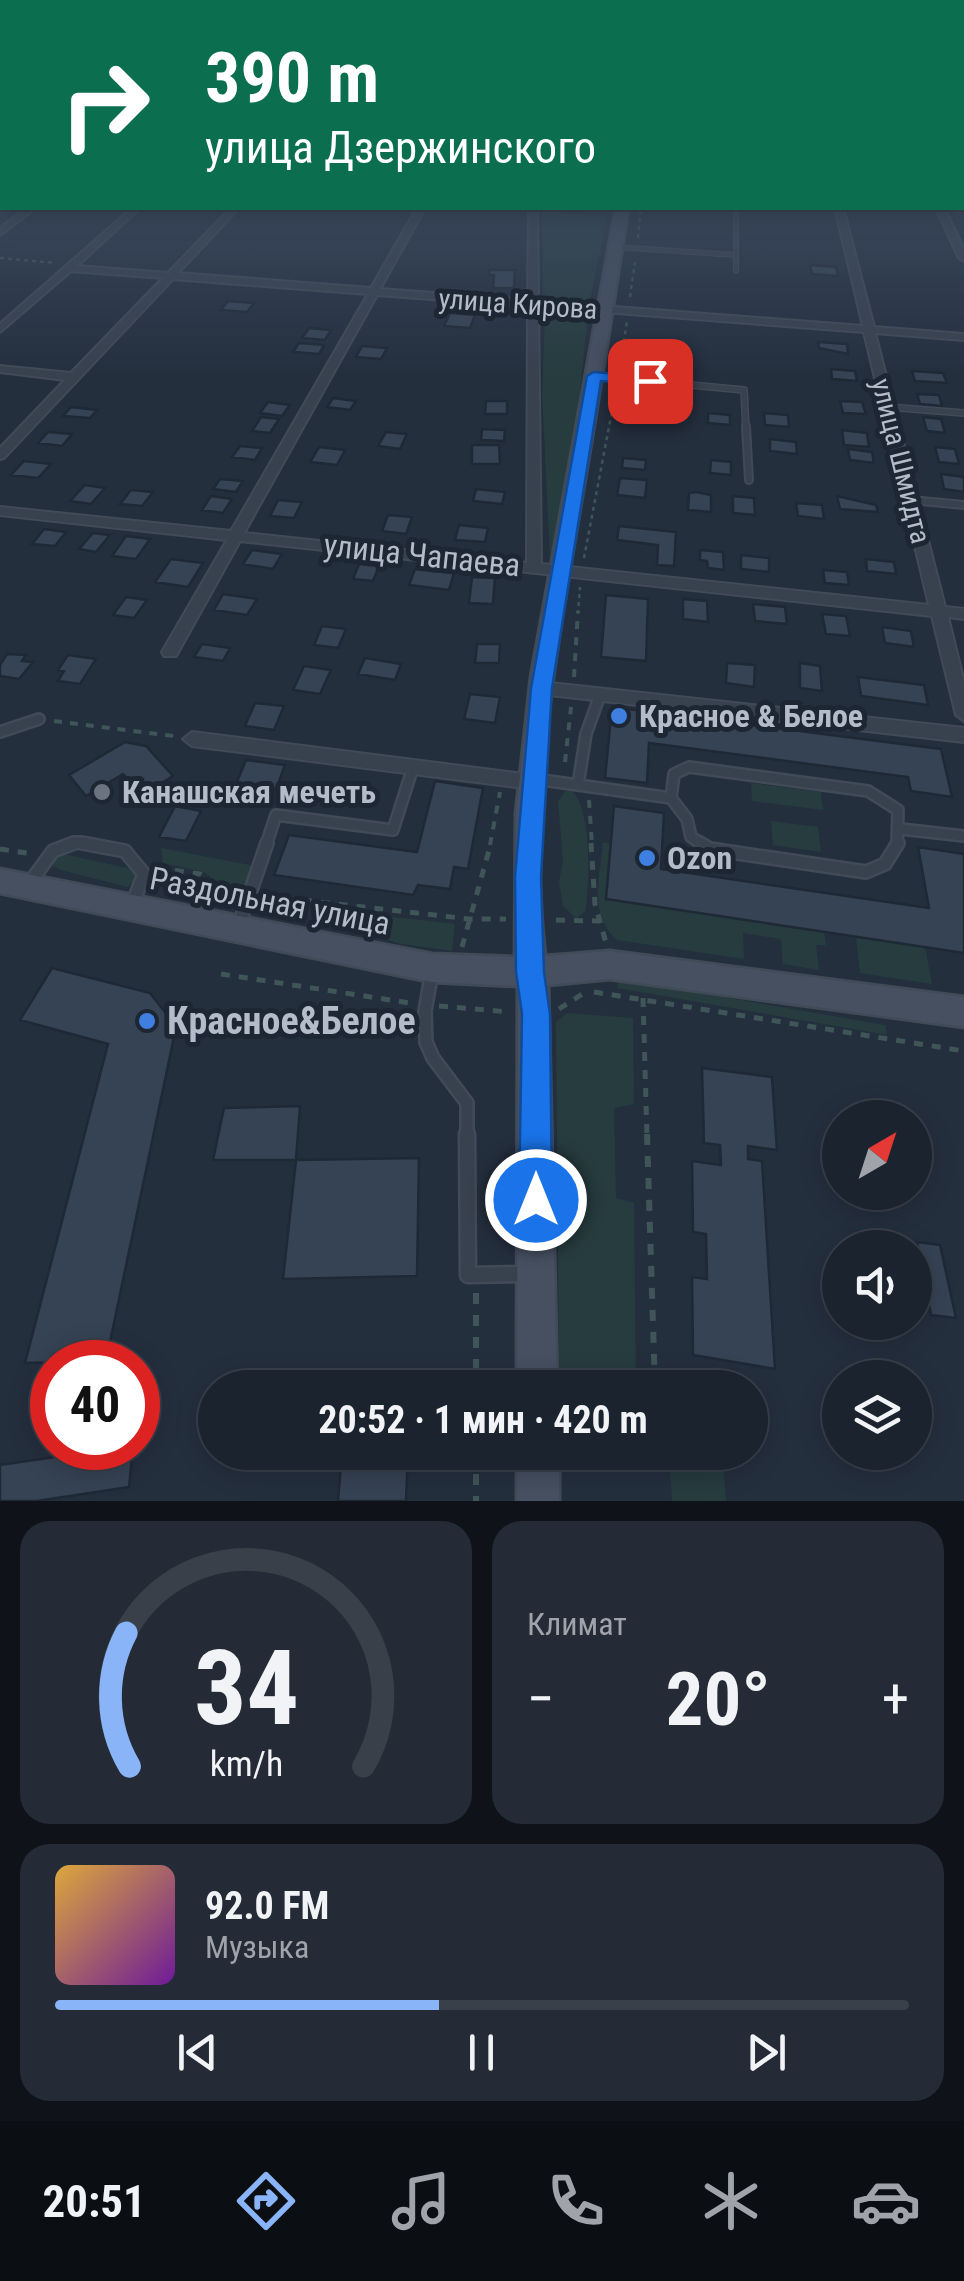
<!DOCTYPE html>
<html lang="ru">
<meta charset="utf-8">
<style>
body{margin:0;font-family:"Roboto Condensed",sans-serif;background:#242b36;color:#f1f3f6;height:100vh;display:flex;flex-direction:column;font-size:38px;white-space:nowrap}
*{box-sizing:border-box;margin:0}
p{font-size:32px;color:#a0a4aa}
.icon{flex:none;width:55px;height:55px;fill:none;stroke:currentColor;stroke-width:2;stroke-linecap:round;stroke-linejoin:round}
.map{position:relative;height:1501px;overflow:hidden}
.side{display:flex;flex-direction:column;gap:20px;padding:20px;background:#0f1319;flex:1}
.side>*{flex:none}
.guide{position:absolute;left:0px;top:0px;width:965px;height:210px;box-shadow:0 5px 25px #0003,0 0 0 2px #39404a;background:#0b6e4f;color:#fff;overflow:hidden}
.needle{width:65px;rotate:39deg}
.buttons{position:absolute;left:822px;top:1100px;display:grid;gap:20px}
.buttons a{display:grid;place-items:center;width:110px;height:110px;border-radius:50%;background:#1b232e;box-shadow:0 5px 25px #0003,0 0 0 2px #39404a;font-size:50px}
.speed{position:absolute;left:30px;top:1340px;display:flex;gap:20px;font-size:50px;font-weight:700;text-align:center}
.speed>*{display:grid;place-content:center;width:130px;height:130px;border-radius:50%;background:#1b232e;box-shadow:0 5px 25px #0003,0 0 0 2px #39404a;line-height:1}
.speed .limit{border:15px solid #d22;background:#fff;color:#111}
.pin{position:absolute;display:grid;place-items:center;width:85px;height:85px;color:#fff;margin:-42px;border-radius:20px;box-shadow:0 5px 15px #0006}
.me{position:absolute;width:110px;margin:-55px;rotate:0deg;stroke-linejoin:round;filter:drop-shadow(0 0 8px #0008)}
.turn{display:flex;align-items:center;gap:35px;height:210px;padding:0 40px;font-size:45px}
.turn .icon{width:130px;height:130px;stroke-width:2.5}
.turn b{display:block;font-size:70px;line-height:85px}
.big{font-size:75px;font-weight:700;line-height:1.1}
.side .widget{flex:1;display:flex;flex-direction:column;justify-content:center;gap:15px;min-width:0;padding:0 35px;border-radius:30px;background:#242b36}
.side .dial{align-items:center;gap:0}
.dial svg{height:260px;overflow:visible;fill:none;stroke:#39404a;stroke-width:7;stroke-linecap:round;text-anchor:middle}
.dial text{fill:#f1f3f6;stroke:none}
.song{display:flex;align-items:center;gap:30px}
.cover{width:120px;height:120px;border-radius:15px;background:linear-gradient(135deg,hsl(40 70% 55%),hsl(280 70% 35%))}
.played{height:10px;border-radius:5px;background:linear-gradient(90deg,#8ab4f8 45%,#39404a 45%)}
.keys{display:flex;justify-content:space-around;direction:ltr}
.heat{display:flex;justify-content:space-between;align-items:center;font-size:55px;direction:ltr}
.side .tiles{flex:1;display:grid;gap:20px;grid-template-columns:1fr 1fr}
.widget:last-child{grid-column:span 2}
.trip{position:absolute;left:198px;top:1370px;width:570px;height:100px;border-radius:50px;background:#1b232e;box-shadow:0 5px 25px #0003,0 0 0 2px #39404a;font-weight:700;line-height:100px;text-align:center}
.tabs{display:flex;height:160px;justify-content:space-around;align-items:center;background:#0b0e12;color:#a0a4aa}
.tabs .icon{width:70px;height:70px}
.tabs .on{color:#8ab4f8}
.tabs b{font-size:45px;color:#f1f3f6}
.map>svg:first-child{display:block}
</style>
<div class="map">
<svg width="964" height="1501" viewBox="0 0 964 1501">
<rect width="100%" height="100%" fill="#242f3e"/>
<!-- green -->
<path fill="#263c3f" d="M542 208H557V213L607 216 590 301 581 305 543 299Z
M545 312 588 315 573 457 550 558 542 393Z
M751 783 821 792 823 810 752 801Z
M565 791H572C592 809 590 886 585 912L576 918 563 906 559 882 563 860 558 802Z
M771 821 818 827 821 852 773 845Z
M603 842 611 844 606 899 824 932 826 945H816L819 970 783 964 781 939 743 933 744 959 617 940C588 915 600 876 603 842Z
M161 848 255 866 246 890 221 885 204 872 163 863Z
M59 853 136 870 137 878 127 887 61 870 52 866Z
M369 914 455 924 452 951 396 943 375 934Z
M856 937 925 947 932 984 860 973Z
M620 979 885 1025 887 1035 617 988Z
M567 1013 633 1018 634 1104 614 1108 616 1198 634 1203 636 1387H559L556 1022Z
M669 1453H697L723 1459 726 1501H672Z"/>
<!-- building -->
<path fill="#364354" stroke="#1f2835" stroke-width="2.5" d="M810 265 836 267 838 276 812 274Z
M489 270H515L514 288H493L494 275H489Z
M228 301 254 303 247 312 221 310Z
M450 313 475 315 470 328 444 326Z
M309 328 331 330 325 340 302 338Z
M818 342 847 344 848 354 819 348Z
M299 343 324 345 319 354 293 352Z
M362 346 387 348 381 359 356 357Z
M831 369 855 371 857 381 832 379Z
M912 371 943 373 947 383 915 381Z
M637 384 665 387 663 397 671 399 670 405 634 401Z
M917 394 939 395 942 406 920 404Z
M333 398 356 401 350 410 327 407Z
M486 401H507V414H485Z
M840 401 862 402 866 414 843 413Z
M268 402 290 405 282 416 260 413Z
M633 406 659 408 658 417 632 414Z
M71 407 97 410 90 418 63 416Z
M708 413 730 415V425L708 423Z
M764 413 788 415 789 427 765 425Z
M261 417 279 419 270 433 252 431Z
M923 417 941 419 945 433 927 431Z
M482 429 505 430 504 441 481 440Z
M842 430 867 433 869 447 844 445Z
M48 432 72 434 62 446 38 443Z
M386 432 407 434 400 449 378 446Z
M770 439 796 442 797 454 770 451Z
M472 445H499L500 464H472Z
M240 446 262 448 255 460 232 457Z
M319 447 345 450 337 465 310 462Z
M935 447 955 449 959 464 939 462Z
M848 449 872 452 874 463 850 460Z
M623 458 646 460 645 470 622 468Z
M711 460 731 462V475L710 473Z
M24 461 51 464 38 478 11 475Z
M941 474 964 477V492L944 489Z
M620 478 647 480 645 498 617 495Z
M220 479 243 481 236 492 213 489Z
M85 485 105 488 91 504 70 501Z
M476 489 505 492 502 504 473 501Z
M131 490 153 492 142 506 120 504Z
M696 492 711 495V512L688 510 689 493Z
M211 496 232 499 223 513 202 510Z
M733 496 754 498 755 515 733 513Z
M837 496 876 505 878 512 840 509Z
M278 500 302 502 294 518 270 516Z
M796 503 822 505 824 519 798 516Z
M388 515 412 517 406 534 382 531Z
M459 525 488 528 485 542 455 540Z
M619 526 676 532 674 566 657 565 658 545 617 540Z
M44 529 66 532 55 546 32 544Z
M93 533 110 535 96 552 79 549Z
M126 536 150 539 136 559 112 556Z
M252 550 282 554 273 569 243 564Z
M700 550 723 552 724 570 708 568 707 561 700 560Z
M741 555 769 558V572L741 569Z
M171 559 203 563 188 587 155 582Z
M866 559 894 562 896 574 867 571Z
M359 564 379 566 373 581 353 579Z
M415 569 454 573 449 590 409 585Z
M823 570 847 572 849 585 825 583Z
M472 577 495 578 493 604 469 603Z
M223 594 257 599 247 615 214 610Z
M606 595 648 599 646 661 601 657Z
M126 597 147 600 134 618 113 615Z
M683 599 707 601 708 622 683 619Z
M753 604 785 607 787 624 755 621Z
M822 614 846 616 850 636 826 634Z
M322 626 346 629 338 648 314 645Z
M882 627 911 631 914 647 885 643Z
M202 644 230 648 223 661 194 657Z
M477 644H500L499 663H475Z
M7 654 26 655 22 661 33 662 19 679 0 676V665Z
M68 655 96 659 80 684 58 681 64 671 58 670Z
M365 658 401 664 395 680 358 674Z
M727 663 755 665 754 687 726 683Z
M800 663 820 666 822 691 800 688Z
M304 666 331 670 320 694 293 690Z
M858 677 924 685 928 705 861 696Z
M470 694 500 697 495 723 464 719Z
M255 703 284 706 274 730 245 726Z
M612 707 941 749 952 797 911 791 908 777 649 743 647 783 605 778Z
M125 742 146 746 173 776 142 795 123 774 86 796 69 775Z
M246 760 285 765 276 789 236 784Z
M435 781 483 788 468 869 454 867 450 889 418 885 413 895 274 875 289 835 417 852Z
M175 806 201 811 186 841 159 837Z
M614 806 664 813 661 869 929 908 918 847 964 854V953L606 899Z
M52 968 150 993 172 1021 174 1037 106 1361 25 1363 108 1044 20 1020Z
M702 1068 772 1077 777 1150 748 1146V1159L762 1161 775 1369 693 1355 692 1277 707 1279 706 1234 693 1232 692 1161 721 1165 720 1145 704 1143Z
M300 1106 296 1160H213L224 1108Z
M419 1158 417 1276 283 1279 296 1160Z
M917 1242 940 1245 956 1318 931 1315Z
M116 1448H133L129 1487 37 1501H0V1465Z
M342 1452H408L406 1501H338Z"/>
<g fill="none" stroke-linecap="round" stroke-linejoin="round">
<!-- lane-far5 casing -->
<g stroke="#414a57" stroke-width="6">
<path id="lane-far5" d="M736 208V271
M616 247 736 255"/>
</g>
<!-- lane-far4 casing -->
<g stroke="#414a57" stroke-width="8">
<path id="lane-far4" d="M595 376 744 390 746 429
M888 407 964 413"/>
</g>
<!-- lane-far3 casing -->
<g stroke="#414a57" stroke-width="10">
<path id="lane-far3" d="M746 426 749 480
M911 500 964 505"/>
</g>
<!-- lane-far2 casing -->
<g stroke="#414a57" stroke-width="14">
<path id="lane-far2" d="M0 732 39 719
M535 779 671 798
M578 785 586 734 600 695
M671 798 687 819 691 837 704 845
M671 798 674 774 689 767 868 791 898 810 897 845
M901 829 964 836
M68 845 77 842 96 845
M266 845 276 815 393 830 413 767"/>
</g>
<!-- lane-far1 casing -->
<g stroke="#414a57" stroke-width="16">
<path id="lane-far1" d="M82 843 125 851 144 874 132 905
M700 843 710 849 866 872 885 864 898 843
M28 885 53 851 74 843
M238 928 267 843
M432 971 425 1011 426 1042 433 1058 467 1103V1137"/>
</g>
<!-- lane casing -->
<g stroke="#414a57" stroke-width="19">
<path id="lane" d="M467 1134 468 1275 525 1274"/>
</g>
<!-- street casing -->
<g stroke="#414a57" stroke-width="4">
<path id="street" d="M27 208H36L0 235V228Z
M132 208H140L77 266 168 273 231 208H239L178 273 371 288 417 208H425L380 289 528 300 529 208H537L538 301 863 326 835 208H843L874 327 964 334V340L875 333 945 607 964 609V619L948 617 964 682V721L956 715 932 616 240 541 176 656H164L162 652 227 540 0 515V507L231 531 368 294 173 279 4 458 0 459V448L65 380 0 372V366L71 373 163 278 71 271 0 332V324ZM377 295 528 306 527 563 244 533ZM538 307 864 332 929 605 541 564Z
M936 208H944L964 249V261L959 258Z
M541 682 964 728V742L541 694 533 688Z
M192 732 532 775 538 777 541 782 538 787 532 789 192 746 183 739Z"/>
</g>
<!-- secondary casing -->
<g stroke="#414a57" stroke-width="5">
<path id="secondary" d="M616 208H628C613 306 598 404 581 502 556 650 527 806 545 956L610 951 964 997V1027L610 979 548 985 557 1388H517L518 986 432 982 0 893V869L432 954 515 957 516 813 531 677Z
M517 1452H559V1501H517Z"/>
</g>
<!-- path-far3 -->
<path stroke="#3f5557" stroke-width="2.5" stroke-dasharray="4 4" stroke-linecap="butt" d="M638 238 641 208
M0 258 55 263
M630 297 635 262
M620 366 627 321
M584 558 616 390
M578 614 580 587"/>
<!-- path-far2 -->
<path stroke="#3f5557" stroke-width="4" stroke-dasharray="8 8" stroke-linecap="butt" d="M574 677 578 611
M54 721 174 736
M565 762 571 707
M589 800 592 845
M490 845 500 792"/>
<!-- path-far1 -->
<path stroke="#3f5557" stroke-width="5" stroke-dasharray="9 9" stroke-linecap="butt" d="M591 843 595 904 606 943
M0 849 33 854
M157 868 200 874 219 887 233 890
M267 896 469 919H506
M556 920 598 921
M462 947 491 843
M221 974 410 1003
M594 992 964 1051
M643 998 647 1137
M439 1006 509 1012
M559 1009 584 993"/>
<!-- path -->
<path stroke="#3f5557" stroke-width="6" stroke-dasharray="11 11" stroke-linecap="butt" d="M647 1134 655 1388
M476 1293V1388
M476 1452V1501"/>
<!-- lane-far5 -->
<use href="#lane-far5" stroke="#38414e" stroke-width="4"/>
<!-- lane-far4 -->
<use href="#lane-far4" stroke="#38414e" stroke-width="5"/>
<!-- lane-far3 -->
<use href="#lane-far3" stroke="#38414e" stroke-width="6"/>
<!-- lane-far2 -->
<use href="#lane-far2" stroke="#38414e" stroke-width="9"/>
<!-- lane-far1 -->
<use href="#lane-far1" stroke="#38414e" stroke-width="11"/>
<!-- lane -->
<use href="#lane" stroke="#38414e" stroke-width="14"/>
<!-- street -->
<use href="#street" fill="#38414e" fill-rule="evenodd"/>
<!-- secondary -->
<use href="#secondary" fill="#465061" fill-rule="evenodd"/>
</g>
<!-- sky -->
<linearGradient id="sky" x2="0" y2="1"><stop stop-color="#141a22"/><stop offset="0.44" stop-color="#3f4d63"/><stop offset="1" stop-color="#3f4d63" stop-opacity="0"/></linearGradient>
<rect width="964" height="374" fill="url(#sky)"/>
<!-- route -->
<path fill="#1a73e8" stroke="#114b97" stroke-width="2.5" d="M594 372 650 377 657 381 650 385 601 381 552 688 541 877 544 972 550 1014 552 1200 547 1211 536 1216 524 1211 519 1200 522 1014 516 972 515 877 531 688 587 376Z"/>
<!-- markers -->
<g fill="#3f7fe0" stroke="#1d2633" stroke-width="4">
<circle cx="619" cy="716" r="10"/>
<circle cx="647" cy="858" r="10"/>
<circle cx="147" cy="1021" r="10"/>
</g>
<circle fill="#6b7280" stroke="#1d2633" stroke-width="4" cx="102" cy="792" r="10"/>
<g text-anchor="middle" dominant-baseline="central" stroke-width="10" stroke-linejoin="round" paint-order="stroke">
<!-- far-street labels -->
<g font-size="28" fill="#b4bcc9" stroke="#1d2633">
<text transform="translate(518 304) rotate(4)">улица Кирова</text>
<text transform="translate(901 461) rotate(76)">улица Шмидта</text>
</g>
<!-- street labels -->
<g font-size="32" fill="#b4bcc9" stroke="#1d2633">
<text transform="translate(422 555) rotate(6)">улица Чапаева</text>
<text transform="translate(270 901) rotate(11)">Раздольная улица</text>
</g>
<!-- poi labels -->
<g font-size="32" font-weight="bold" fill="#b4bcc9" stroke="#1d2633" text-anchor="start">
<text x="639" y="716">Красное &amp; Белое</text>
<text x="122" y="792">Канашская мечеть</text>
<text x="667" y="858">Ozon</text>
</g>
<!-- near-poi labels -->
<g font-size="38" font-weight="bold" fill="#b4bcc9" stroke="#1d2633" text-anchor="start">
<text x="167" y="1021">Красное&amp;Белое</text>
</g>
</g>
</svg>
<div class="buttons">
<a><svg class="needle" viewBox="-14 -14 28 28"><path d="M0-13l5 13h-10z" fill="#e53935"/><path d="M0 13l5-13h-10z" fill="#a0a4aa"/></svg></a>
<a><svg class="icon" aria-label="sound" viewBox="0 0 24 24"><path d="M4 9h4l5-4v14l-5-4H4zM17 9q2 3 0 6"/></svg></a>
<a><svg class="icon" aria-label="layers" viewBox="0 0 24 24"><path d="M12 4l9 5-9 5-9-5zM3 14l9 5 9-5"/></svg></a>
</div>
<div class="speed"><div class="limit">40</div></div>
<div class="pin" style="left:650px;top:381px;background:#d93025"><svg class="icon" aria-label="arrive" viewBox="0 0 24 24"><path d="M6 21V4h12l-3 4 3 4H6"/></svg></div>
<svg class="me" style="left:536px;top:1200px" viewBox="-20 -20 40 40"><circle r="17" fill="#1a73e8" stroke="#fff" stroke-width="3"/><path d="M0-11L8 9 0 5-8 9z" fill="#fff"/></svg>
<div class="trip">20:52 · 1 мин · 420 m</div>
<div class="guide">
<div class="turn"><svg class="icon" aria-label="right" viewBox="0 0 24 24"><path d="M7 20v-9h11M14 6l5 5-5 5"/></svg><div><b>390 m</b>улица Дзержинского</div></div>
</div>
</div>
<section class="side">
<div class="tiles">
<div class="widget dial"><svg viewBox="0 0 100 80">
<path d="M14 69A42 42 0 1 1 86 69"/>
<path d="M14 69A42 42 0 0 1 13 28" stroke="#8ab4f8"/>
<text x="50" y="56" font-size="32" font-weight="700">34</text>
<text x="50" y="72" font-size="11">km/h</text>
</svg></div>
<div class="widget"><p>Климат</p>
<div class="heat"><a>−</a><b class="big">20°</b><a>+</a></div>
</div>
<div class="widget">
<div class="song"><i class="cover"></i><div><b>92.0 FM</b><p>Музыка</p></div></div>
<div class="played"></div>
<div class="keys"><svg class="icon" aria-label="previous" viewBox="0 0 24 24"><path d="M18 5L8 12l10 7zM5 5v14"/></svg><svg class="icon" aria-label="pause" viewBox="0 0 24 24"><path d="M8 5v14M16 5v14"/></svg><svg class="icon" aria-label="next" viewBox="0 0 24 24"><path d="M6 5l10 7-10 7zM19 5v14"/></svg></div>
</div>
</div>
</section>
<nav class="tabs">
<b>20:51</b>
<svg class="icon on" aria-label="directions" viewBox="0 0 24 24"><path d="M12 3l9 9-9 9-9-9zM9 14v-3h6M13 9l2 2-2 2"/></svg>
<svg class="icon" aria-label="music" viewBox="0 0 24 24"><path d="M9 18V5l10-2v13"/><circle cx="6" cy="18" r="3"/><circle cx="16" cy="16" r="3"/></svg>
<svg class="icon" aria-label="phone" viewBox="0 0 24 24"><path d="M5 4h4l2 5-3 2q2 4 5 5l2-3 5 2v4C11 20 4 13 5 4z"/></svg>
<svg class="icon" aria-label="climate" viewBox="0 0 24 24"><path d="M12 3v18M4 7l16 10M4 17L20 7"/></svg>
<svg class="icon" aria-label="car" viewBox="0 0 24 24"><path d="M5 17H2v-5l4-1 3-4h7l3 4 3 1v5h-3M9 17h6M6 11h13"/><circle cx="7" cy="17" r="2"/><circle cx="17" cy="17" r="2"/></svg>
</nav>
